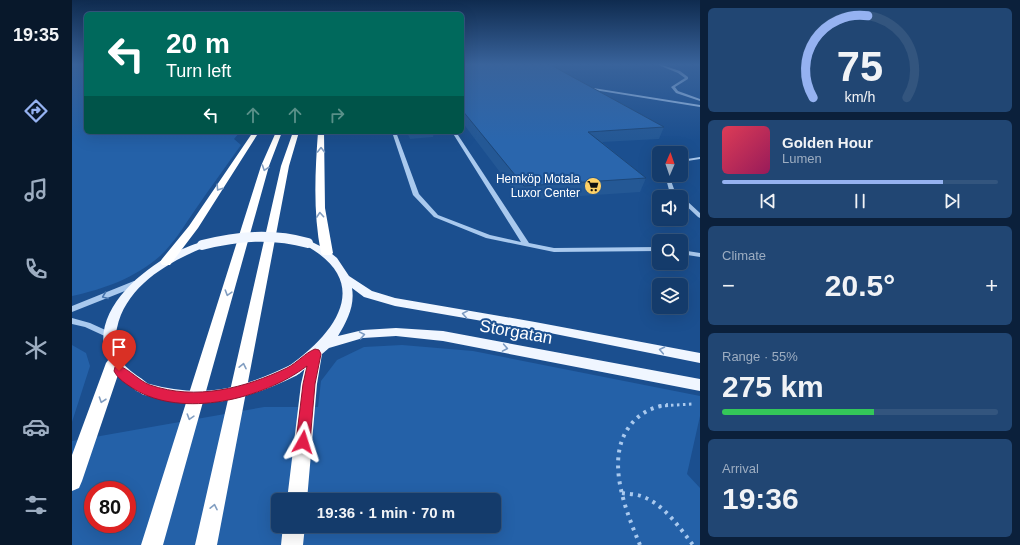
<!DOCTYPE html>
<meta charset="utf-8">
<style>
body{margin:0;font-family:Arial,sans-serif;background:#214673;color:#f1f3f6;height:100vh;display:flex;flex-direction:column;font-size:15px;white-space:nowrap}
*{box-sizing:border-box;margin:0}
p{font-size:13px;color:#9dadc1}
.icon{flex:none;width:22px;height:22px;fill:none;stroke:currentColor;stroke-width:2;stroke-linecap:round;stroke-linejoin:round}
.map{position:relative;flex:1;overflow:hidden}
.sheet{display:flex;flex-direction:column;gap:8px;padding:8px;background:#0b203b;width:320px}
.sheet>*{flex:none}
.hud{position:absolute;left:12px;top:12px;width:380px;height:122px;border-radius:6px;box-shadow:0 4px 16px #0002,0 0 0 1px #33557e;background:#00695c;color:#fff;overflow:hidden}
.needle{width:26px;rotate:2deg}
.controls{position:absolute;left:580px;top:146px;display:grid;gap:8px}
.controls a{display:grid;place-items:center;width:36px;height:36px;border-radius:6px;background:#143b6b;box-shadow:0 4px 16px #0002,0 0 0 1px #33557e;font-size:20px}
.speed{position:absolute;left:12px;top:481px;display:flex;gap:8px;font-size:20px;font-weight:700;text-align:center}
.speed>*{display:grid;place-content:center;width:52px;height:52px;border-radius:50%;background:#143b6b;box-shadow:0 4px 16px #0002,0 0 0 1px #33557e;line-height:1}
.speed .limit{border:6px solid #d22;background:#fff;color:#111}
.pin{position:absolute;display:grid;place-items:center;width:34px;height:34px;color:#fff;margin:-41px -17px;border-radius:50% 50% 50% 0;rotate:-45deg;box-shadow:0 0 4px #0007}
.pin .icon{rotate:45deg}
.me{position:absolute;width:44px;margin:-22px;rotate:6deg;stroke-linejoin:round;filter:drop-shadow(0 0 3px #0008)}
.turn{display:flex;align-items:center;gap:14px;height:84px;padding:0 16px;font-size:18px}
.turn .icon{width:52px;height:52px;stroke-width:2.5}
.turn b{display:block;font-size:28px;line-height:34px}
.lanes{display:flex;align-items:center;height:38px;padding:0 16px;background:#0003;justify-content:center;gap:20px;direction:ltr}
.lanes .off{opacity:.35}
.big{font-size:30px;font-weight:800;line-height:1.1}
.sheet .card{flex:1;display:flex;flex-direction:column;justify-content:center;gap:6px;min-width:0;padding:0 14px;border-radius:6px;background:#214673}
.sheet .dial{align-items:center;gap:0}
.dial svg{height:104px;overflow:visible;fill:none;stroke:#33557e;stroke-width:7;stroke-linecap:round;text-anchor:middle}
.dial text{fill:#f1f3f6;stroke:none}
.song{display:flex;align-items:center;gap:12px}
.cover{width:48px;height:48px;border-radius:6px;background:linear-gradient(135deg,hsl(350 70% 55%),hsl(330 70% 35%))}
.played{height:4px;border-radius:2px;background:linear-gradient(90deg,#95b2f1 80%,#33557e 80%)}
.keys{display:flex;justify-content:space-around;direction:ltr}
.heat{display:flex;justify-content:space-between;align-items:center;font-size:22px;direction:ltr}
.charge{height:6px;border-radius:3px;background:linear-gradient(90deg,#34c759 55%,#33557e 0)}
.trip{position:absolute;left:199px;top:493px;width:230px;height:40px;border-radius:6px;background:#143b6b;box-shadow:0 4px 16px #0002,0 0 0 1px #33557e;font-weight:800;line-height:40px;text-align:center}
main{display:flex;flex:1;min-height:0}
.menu{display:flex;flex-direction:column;width:72px;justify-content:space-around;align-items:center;background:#08182b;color:#9dadc1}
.menu .icon{width:28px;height:28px}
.menu .selected{color:#95b2f1}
.menu b{font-size:18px;color:#f1f3f6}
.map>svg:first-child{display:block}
</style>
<main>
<nav class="menu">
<b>19:35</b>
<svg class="icon selected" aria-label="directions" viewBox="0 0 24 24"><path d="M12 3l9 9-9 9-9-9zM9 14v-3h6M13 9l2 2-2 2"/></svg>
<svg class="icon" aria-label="music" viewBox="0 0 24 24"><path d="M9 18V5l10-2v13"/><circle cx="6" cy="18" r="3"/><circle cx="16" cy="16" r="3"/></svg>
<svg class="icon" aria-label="phone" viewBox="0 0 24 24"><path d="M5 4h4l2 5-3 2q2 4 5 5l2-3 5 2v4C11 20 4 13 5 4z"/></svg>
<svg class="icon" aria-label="climate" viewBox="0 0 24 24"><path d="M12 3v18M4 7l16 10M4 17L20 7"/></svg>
<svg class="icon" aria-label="car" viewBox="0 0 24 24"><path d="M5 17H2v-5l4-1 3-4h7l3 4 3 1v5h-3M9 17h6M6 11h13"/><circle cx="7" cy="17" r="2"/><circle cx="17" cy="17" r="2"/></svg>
<svg class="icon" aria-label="filters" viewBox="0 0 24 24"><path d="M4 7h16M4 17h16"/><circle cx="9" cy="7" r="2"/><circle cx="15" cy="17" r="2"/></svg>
</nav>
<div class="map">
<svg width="628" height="545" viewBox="0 0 628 545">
<rect width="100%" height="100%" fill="#1b4f8f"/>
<!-- green -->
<path fill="#2461a8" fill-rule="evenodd" d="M0 64H14V132H168L162 139 169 145C154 166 138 188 123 210 112 226 102 243 88 256 63 278 32 289 0 296Z
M0 345 14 353 18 366 0 422Z
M330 345 401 351 628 396V416L615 474 628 488V545H0V441L192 407H246L249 381 265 360 292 347ZM21 490H55V524H21ZM206 500H422V526H206Z"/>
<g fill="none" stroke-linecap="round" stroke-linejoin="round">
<!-- path-far1 -->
<path stroke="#a9c9ee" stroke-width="3" stroke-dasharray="2.5 3.5" stroke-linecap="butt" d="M587 406 620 404"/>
<!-- path -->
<path stroke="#a9c9ee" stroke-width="4" stroke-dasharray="3 5" stroke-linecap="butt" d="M550 493C556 494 563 494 569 496 592 504 607 527 621 545
M568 545C553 509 531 455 561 422 570 412 583 406 596 405"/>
<!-- minor -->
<path fill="#a9c9ee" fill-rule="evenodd" d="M584 64H587L608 71 616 77V79L603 87 606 91 628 99V101L604 93 599 87 613 78 606 73Z
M515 87 628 105V107L516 89Z
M320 132H324L347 194 366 215 418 235 449 242 380 132H384L457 243 482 248 587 247V251L482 252 414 238 362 217 341 195Z
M628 157V159L609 162V160Z
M593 175H597L602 189 628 213V218L626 217 609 201V197H605L597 190Z
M609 250 628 253V257L609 254Z
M62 281H65L69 283 68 285 0 312V306Z
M0 318 18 323 40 333 41 335 40 337 37 338 13 327 0 324Z"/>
<!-- major -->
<path fill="#f0f6ff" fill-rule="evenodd" d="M236 240 254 249 265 258 277 276 300 291 323 298 463 322 628 353V363L463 330 323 306 292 297 280 288C283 306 275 321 266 336L291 330 324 328 371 331 628 379V391L371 341 324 336 291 338 257 348 227 374 222 375 217 374 216 370 217 366C265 332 301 282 233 245L231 243 233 241Z
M130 242 135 245 133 247C96 262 54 286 45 328 42 339 43 351 49 360 56 373 75 379 80 389L78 393C69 396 63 390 57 385 46 378 39 368 35 357 14 306 88 253 130 242Z"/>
<!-- highway -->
<path fill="#fff" fill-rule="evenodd" d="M181 132H187L126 228 98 265H90L88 262 90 259 117 226Z
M204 132H210L197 166 91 545H69L189 166Z
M221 132H227L217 166 145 545H123L209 166Z
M246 132H252L253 208 261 253 259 255H251L249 253C241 213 243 173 246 132Z
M243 348 248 350 250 354 245 384 235 500H215L229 384 236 354 238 350Z
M42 357 47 359 50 363 10 481 7 488 0 491V455L34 363 37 359Z
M211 526H233L231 545H209Z"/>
<!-- major-bridge-far1 -->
<path stroke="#f0f6ff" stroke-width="10" d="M130 245C166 236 200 233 236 243"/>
<!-- major-bridge -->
<path stroke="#f0f6ff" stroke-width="12" d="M73 389C131 405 169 396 222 370"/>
</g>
<!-- wall -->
<path fill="#245895" d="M390 64H570L568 68 490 71 592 127 587 139 530 142 574 178 568 192 449 200 390 122Z
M335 132H362L361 137 338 139Z"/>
<!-- building -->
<path fill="#2a66ad" stroke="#1d4779" d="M390 64H477L592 127 516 132 574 178 452 186 390 110Z"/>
<!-- one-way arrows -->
<defs><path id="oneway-chevron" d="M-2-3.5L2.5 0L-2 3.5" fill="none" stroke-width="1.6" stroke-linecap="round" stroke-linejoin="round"/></defs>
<g stroke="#829ec1">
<use href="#oneway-chevron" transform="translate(249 150) rotate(-89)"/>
<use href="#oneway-chevron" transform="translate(193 168) rotate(109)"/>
<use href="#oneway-chevron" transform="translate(147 188) rotate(123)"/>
<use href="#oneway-chevron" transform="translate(248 215) rotate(-94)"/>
<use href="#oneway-chevron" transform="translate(156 293) rotate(107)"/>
<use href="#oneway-chevron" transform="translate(171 366) rotate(-78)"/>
<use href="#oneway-chevron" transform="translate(30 400) rotate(109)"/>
<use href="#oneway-chevron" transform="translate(118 417) rotate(107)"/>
<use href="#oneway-chevron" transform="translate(142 507) rotate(-78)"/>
</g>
<use stroke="#4674ac" href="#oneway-chevron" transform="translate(33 296) rotate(159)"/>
<g stroke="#7b9ac1">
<use href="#oneway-chevron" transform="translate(393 314) rotate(-170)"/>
<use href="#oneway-chevron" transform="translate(290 335) rotate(-10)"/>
<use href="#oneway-chevron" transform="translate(433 348) rotate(10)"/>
<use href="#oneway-chevron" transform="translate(590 350) rotate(-169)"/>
</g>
<!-- sky -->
<linearGradient id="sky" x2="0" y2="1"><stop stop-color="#0f2b4f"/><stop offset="0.46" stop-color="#39639b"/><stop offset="1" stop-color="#39639b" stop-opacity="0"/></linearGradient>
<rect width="628" height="140" fill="url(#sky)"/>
<!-- route -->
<path fill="#e11d48" stroke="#92132f" d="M243 349 247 350 249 354 243 384 238 442 236 446 231 448 226 446 224 442 231 384 235 366C191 399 111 419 62 389 54 384 46 379 42 371L43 367 47 366C57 369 67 381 78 385 124 401 173 388 215 368 225 363 233 353 243 349Z"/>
<!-- icons -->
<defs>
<g id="supermarket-disc" transform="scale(0.9)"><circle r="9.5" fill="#ffd166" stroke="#1b4f8f"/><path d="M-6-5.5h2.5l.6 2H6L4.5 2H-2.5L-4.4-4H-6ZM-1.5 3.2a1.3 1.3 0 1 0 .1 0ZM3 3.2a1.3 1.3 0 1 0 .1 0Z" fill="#111"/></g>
</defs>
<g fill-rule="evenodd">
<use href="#supermarket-disc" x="521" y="186"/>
</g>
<g text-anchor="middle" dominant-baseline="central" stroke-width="4" stroke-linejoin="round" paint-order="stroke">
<!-- far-poi labels -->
<g font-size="12" fill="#fff" stroke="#1b4f8f" text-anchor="end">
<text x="508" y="179">Hemköp Motala<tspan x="508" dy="14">Luxor Center</tspan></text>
</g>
<!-- near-street labels -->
<g font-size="17" fill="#fff" stroke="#1b4f8f">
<text transform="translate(444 332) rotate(10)">Storgatan</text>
</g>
</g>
</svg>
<div class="controls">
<a><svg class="needle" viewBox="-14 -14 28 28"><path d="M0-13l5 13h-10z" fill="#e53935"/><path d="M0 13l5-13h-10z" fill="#9dadc1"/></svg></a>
<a><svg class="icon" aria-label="sound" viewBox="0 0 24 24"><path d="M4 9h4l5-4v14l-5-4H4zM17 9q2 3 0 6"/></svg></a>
<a><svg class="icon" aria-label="search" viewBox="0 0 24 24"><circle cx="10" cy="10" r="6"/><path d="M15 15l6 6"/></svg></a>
<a><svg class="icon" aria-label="layers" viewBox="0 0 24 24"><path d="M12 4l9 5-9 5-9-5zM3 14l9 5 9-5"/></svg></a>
</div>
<div class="speed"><div class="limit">80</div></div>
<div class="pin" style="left:47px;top:371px;background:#d93025"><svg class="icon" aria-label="arrive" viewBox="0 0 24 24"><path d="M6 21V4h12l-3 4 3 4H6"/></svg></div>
<svg class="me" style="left:231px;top:442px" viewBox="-20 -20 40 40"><path d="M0-17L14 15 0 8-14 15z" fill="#e11d48" stroke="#fff" stroke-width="4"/></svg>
<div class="trip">19:36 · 1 min · 70 m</div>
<div class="hud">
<div class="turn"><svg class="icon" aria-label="left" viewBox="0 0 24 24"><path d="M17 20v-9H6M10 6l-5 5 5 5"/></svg><div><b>20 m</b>Turn left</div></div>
<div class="lanes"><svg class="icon" aria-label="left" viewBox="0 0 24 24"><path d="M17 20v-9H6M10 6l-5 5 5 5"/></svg><svg class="icon off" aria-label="ahead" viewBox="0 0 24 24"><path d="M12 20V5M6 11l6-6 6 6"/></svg><svg class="icon off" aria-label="ahead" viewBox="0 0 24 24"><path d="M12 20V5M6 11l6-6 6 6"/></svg><svg class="icon off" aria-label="right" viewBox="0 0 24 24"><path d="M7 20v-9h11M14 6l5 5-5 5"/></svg></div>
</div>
</div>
<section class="sheet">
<div class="card dial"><svg viewBox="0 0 100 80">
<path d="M14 69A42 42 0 1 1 86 69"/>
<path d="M14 69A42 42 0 0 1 56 6" stroke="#95b2f1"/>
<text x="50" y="56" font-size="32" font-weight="700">75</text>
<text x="50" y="72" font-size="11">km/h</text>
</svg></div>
<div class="card">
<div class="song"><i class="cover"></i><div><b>Golden Hour</b><p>Lumen</p></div></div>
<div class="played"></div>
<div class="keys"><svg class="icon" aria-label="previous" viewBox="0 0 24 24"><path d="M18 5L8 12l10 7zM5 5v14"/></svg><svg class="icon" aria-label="pause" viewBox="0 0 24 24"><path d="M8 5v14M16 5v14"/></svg><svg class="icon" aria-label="next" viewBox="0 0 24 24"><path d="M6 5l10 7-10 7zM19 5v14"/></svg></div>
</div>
<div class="card"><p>Climate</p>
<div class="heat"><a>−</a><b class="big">20.5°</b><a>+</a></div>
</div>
<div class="card"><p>Range · 55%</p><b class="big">275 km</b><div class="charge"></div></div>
<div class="card"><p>Arrival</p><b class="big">19:36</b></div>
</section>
</main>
